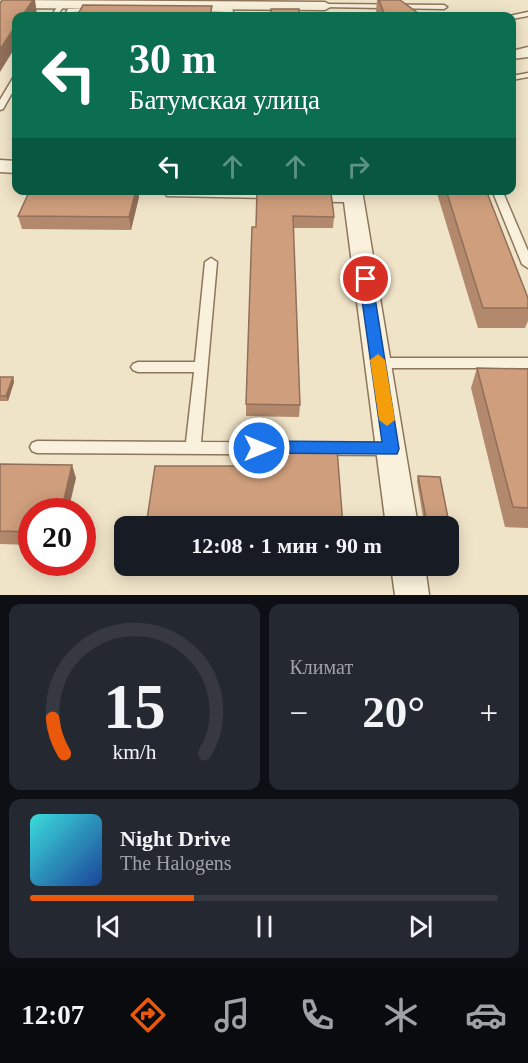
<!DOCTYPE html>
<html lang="ru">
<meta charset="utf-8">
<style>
body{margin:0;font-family:"Times New Roman",serif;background:#242831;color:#f1f3f6;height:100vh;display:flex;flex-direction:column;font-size:22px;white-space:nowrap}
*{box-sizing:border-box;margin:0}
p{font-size:20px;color:#9ea1a6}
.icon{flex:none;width:33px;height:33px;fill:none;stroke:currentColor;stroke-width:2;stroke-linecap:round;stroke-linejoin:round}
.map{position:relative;height:595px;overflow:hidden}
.details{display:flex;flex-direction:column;gap:9px;padding:9px;background:#0d0f14;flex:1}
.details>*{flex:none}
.hud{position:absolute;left:12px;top:12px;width:504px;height:183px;border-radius:12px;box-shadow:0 3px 15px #0003;background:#0b6e4f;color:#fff;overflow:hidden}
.speed{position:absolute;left:18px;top:498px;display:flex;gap:12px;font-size:30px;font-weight:700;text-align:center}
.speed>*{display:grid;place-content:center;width:78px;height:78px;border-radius:50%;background:#171b24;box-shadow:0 3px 15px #0003;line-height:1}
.speed .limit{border:9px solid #d22;background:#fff;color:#111}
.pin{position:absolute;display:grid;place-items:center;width:51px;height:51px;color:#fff;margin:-26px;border:3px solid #fff;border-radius:50%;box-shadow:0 2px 6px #0007}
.me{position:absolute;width:66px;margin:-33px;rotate:90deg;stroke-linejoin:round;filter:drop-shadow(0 0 4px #0008)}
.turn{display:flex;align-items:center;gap:21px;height:126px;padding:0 18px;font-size:27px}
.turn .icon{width:78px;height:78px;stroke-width:2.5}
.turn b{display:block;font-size:42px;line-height:51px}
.lanes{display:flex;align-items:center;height:57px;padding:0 18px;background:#0003;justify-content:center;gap:30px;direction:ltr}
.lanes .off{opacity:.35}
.big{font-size:45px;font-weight:700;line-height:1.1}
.details .tile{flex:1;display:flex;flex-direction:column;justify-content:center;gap:9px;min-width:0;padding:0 21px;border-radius:12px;background:#242831}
.details .dial{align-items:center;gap:0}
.dial svg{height:156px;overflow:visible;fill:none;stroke:#363941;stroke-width:7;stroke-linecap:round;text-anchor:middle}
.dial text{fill:#f1f3f6;stroke:none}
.song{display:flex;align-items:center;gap:18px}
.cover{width:72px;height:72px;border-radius:9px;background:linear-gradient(135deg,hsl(180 70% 55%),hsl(220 70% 35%))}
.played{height:6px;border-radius:3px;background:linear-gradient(90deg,#ea580c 35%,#363941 35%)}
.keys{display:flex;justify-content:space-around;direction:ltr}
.heat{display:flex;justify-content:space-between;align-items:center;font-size:33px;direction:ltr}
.details .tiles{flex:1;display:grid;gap:9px;grid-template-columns:1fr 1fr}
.tile:last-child{grid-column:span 2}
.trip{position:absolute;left:114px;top:516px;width:345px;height:60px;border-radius:12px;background:#171b24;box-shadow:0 3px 15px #0003;font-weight:700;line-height:60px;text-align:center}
.tabs{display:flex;height:96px;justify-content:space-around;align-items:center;background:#090b0e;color:#9ea1a6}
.tabs .icon{width:42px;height:42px}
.tabs .on{color:#ea580c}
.tabs b{font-size:27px;color:#f1f3f6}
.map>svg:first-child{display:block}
</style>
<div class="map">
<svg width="528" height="595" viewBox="0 0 528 595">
<rect width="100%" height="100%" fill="#f0e4c8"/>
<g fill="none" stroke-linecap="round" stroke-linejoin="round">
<!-- lane casing -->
<g stroke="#8d765c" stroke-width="3">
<path id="lane" d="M60 3 65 4 57 16H51Z
M325 4 444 5 447 7 444 9 323 7 322 6Z
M94 8 97 10 96 11 72 12 70 16H64L68 9Z
M196 8H230L233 10 232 16H226V12L194 11 193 10Z
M528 12V16L512 19V16H509Z
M528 73V77L512 80V76Z
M13 78H16V86L3 109 0 110V100Z
M492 190H502L528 251V268L522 264Z
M171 191 272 192 277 195 272 198 167 196 166 194Z
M211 258 217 262 201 442 390 443 395 445 397 449 395 453 390 455 37 453 32 451 30 447 32 443 37 441 186 442 194 372H138L133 370 131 367 133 364 138 362H195L205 262Z
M378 358H528V368H378L373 366 371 363 373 360Z"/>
</g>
<!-- street casing -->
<g stroke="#8d765c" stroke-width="3">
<path id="street" d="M0 0 325 2 332 6 325 10 0 8Z
M528 47V57L512 59V51Z
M0 160 16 161V173L0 172Z
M264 190H362L418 526H386L344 202 274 201 267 199Z
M391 566H425L429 595H395Z"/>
</g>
<!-- lane -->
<use href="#lane" fill="#faf1dc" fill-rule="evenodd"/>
<!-- street -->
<use href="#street" fill="#faf1dc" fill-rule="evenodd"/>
</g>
<!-- wall -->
<path fill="#b2896c" d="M377 0H400L422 16H378L376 11Z
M112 190H138L139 197 131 230 22 229 18 216 60 192H111Z
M257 190 334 217 333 228H293L300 405 299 417 246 416V404L256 227Z
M436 190H486L528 298V321L525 328H478Z
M477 368 528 369V528L505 527 471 388Z
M0 377H13L14 382 8 401H0Z
M0 464 76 478 32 512V545L0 544Z
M418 476 448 518 446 523H424L417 481Z"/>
<!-- shaded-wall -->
<path fill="#916f58" d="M33 0H35L37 14 36 16H22Z
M16 25V46L0 72V49Z
M136 190H138L139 197 131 230 129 217Z
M13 377 14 382 8 401 6 396Z
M72 465 76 478 68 512H61Z"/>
<!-- building -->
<path fill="#cf9f7d" stroke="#916f58" stroke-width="1.5" d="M2 0H33L22 16H16V25L0 49V3Z
M379 0H400L422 16H385Z
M83 5 212 6 210 16H77Z
M271 9H299V16H271Z
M30 190H55L54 192H111L112 190H136L129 217 18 216Z
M257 190 331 193 334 217 293 216 300 405 246 404 252 227H256Z
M446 190H486L528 298V308H483Z
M477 368 528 369V508L513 507Z
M0 377H13L6 396H0Z
M260 449H337L343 526H146L155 466H260Z
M0 464 72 465 61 512H32V532L0 531Z
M418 476 440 477 448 518H426Z"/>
<!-- route -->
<path fill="#1a73e8" stroke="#114b97" stroke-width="1.5" d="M366 275 372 279 399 449 397 454 253 453 251 448 253 443 259 441 382 442 359 279Z"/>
<!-- slow -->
<path fill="#f59e0b" d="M378 354 385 360 395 420 387 426 379 420 370 360Z"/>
</svg>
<div class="speed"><div class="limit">20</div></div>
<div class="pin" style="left:366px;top:279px;background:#d93025"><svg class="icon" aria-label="arrive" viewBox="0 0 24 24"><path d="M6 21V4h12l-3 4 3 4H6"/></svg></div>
<svg class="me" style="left:259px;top:448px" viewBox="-20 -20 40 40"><circle r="17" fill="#1a73e8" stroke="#fff" stroke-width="3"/><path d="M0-11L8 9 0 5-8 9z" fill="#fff"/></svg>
<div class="trip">12:08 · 1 мин · 90 m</div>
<div class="hud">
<div class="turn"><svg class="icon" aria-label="left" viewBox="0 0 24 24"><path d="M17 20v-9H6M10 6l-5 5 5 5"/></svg><div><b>30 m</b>Батумская улица</div></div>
<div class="lanes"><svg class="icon" aria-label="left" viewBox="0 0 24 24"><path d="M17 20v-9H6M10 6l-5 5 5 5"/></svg><svg class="icon off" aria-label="ahead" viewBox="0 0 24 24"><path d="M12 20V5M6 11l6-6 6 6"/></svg><svg class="icon off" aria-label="ahead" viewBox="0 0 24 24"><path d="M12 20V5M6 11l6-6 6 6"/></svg><svg class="icon off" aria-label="right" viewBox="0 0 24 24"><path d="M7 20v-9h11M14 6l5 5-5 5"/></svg></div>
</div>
</div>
<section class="details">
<div class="tiles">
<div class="tile dial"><svg viewBox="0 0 100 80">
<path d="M14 69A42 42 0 1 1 86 69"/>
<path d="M14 69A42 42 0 0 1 8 51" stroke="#ea580c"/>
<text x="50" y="56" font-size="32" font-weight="700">15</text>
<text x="50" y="72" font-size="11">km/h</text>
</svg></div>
<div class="tile"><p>Климат</p>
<div class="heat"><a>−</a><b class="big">20°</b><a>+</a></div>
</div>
<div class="tile">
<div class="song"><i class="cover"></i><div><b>Night Drive</b><p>The Halogens</p></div></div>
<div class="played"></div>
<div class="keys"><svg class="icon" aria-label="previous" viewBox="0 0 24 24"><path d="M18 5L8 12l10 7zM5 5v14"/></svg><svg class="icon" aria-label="pause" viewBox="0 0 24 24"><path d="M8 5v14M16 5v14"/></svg><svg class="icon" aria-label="next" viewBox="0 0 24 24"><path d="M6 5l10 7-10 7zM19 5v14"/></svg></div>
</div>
</div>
</section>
<nav class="tabs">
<b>12:07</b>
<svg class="icon on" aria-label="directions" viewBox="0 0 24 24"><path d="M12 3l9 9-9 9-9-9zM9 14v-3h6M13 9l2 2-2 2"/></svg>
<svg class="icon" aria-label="music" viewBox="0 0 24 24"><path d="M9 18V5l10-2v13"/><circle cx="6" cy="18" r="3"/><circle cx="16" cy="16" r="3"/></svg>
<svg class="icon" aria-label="phone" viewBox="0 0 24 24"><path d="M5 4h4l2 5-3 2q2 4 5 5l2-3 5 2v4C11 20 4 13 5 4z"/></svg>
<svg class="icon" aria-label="climate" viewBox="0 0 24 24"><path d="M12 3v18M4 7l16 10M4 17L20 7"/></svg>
<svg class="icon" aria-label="car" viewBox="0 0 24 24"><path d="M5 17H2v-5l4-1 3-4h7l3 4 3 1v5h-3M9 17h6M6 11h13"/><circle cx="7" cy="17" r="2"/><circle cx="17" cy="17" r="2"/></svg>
</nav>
